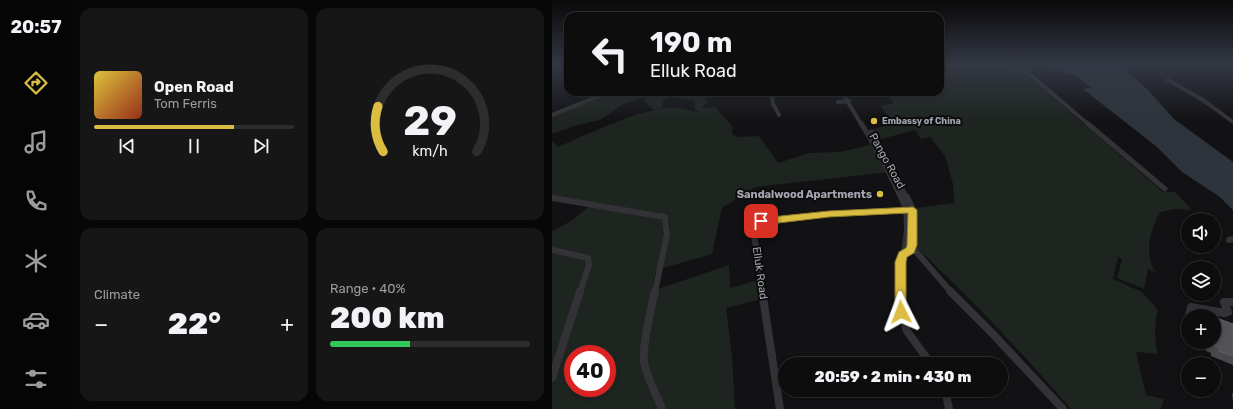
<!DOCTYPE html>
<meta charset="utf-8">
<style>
body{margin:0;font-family:Rubik,sans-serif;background:#171617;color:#f1f3f6;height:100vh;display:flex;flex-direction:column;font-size:15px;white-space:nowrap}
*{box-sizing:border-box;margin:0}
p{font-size:13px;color:#9b9c9e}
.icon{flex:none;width:22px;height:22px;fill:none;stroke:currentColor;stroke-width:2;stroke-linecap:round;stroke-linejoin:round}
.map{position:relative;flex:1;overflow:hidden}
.side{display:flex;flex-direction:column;gap:8px;padding:8px;background:#080708;width:480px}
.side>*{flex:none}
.top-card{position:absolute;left:12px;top:12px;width:380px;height:84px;border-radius:12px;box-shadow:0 2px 6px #0003,0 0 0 1px #2e2d2e;background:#0e0d0e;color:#f1f3f6;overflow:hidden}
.controls{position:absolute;left:629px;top:213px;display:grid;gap:8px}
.controls a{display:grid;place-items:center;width:40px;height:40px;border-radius:50%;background:#0e0d0e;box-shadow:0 2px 6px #0003,0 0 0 1px #2e2d2e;font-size:20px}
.speed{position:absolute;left:12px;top:345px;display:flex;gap:8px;font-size:20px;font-weight:700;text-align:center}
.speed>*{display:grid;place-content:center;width:52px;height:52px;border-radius:50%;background:#0e0d0e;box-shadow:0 2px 6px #0003,0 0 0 1px #2e2d2e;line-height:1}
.speed .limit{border:6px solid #d22;background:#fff;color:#111}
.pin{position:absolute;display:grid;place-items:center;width:34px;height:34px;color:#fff;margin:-17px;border-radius:8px;box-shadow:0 2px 6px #0006}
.me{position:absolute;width:44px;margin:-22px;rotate:357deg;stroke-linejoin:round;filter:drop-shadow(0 0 3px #0008)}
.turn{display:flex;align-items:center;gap:14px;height:84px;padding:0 20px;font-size:18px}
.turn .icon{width:52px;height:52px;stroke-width:2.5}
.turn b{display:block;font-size:28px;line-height:34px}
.big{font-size:30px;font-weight:800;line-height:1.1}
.side .widget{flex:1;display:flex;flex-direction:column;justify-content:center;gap:6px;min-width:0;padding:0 14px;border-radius:12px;background:#171617}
.side .dial{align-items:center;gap:0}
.dial svg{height:104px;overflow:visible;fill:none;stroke:#2e2d2e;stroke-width:7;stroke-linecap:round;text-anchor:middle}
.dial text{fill:#f1f3f6;stroke:none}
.song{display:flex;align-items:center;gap:12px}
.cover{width:48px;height:48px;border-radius:6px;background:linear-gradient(135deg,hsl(50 70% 55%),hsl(10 70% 35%))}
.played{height:4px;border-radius:2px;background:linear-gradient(90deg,#dbbd41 70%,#2e2d2e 70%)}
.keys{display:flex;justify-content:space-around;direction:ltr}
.heat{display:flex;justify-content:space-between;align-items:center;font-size:22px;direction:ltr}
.charge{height:6px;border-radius:3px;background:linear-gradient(90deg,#34c759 40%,#2e2d2e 0)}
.side .tiles{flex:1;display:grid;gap:8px;grid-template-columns:repeat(2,1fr)}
.trip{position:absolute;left:226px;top:357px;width:230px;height:40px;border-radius:20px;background:#0e0d0e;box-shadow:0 2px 6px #0003,0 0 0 1px #2e2d2e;font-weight:800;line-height:40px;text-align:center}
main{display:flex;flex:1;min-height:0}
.dock{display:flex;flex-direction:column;width:72px;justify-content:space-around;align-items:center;background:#060506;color:#9b9c9e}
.dock .icon{width:28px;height:28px}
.dock .on{color:#dbbd41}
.dock b{font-size:18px;color:#f1f3f6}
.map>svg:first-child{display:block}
</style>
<main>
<nav class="dock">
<b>20:57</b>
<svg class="icon on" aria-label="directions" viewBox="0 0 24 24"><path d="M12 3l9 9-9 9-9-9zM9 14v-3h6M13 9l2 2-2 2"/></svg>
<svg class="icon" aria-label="music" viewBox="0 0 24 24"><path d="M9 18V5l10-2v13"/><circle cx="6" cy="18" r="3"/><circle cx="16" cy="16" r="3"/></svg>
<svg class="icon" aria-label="phone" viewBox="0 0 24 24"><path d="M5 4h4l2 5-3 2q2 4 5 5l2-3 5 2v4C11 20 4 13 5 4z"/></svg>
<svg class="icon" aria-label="climate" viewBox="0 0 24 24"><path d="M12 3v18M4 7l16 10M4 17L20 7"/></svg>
<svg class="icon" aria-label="car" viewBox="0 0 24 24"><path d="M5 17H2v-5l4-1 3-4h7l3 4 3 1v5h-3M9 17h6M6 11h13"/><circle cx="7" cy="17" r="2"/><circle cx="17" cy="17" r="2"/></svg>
<svg class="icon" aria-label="filters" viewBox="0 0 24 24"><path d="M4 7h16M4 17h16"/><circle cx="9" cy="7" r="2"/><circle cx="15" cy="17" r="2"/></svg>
</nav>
<section class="side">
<div class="tiles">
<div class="widget">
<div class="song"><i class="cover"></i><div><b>Open Road</b><p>Tom Ferris</p></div></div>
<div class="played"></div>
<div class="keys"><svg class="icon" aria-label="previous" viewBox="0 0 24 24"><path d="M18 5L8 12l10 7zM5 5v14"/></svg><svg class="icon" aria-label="pause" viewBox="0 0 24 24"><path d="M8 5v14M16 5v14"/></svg><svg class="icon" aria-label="next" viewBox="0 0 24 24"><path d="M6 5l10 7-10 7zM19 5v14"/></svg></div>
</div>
<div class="widget dial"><svg viewBox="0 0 100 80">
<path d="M14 69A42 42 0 1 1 86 69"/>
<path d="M14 69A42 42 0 0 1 10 34" stroke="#dbbd41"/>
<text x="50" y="56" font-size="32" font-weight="700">29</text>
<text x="50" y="72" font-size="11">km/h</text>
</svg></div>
<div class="widget"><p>Climate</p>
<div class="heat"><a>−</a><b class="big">22°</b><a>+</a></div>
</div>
<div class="widget"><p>Range · 40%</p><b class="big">200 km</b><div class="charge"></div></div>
</div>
</section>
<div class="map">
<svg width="681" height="409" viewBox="0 0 681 409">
<rect width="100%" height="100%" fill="#121113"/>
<!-- green -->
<path fill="#1e241f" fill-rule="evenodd" d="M388 65H446L475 75 611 192H623L640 210 622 209 608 212C598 231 592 252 603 272L596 269 592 289 565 278 570 259 566 257 561 279 590 292 606 310C602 326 602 338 606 354L584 352 594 395 612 399 609 409H519C467 349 413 292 355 239L356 209 402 203 401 184 393 156 378 137 369 139 363 130 326 140 319 130 341 123 329 106 342 103 335 92H388Z
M55 92H140L154 96 155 103 149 108 163 107 181 127 180 134 186 137 207 136 226 163 257 153 288 152 322 144 338 172 203 187 170 208 160 254 104 270 100 291 177 265 178 288 206 280 209 299 174 308 180 356 183 409H0V231L21 220 38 205 111 218 118 233C117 222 119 218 108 213L0 196V140L5 147C41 133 81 110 119 108 130 107 138 112 146 112L143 110V101L117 97 111 102 110 108 102 110 92 101 93 98H89L71 104 48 120 22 126 0 134V114ZM21 354H55V388H21Z"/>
<!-- water -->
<path fill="#2e343b" d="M491 65H567L595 89 622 119 681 162V210L668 197 630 172 605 147 531 89 540 88 523 75 514 73 503 68 499 69Z"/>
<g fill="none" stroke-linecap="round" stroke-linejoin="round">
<!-- minor-far3 -->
<path stroke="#333337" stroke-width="4" d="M449 65 475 72 536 124
M616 80 651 100 681 122
M219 92 221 104 227 115
M290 92 309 124
M286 102 297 101
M0 115 57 92"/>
<!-- minor-far2 -->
<path stroke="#333337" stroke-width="5" d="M309 123 329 157 349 198
M535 123 613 189
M319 132 355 198
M0 198H2"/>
<!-- minor-far1 -->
<path stroke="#333337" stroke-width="6" d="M0 198 113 217 115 234 103 292
M354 240 399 292
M677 240 681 239
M0 250 36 258 37 265 28 292
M351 255 358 251 360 245 361 209 355 197
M211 292 201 228 203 224 209 221 277 214 361 210
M348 292C346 260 364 227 349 197"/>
<!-- minor -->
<path stroke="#333337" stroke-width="8" d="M103 291C99 308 90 345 92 362 95 378 104 394 110 409
M210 291 228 409
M348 291 349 312 355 331 379 364
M398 291 439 332 511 409
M637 316 639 307 672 313 676 312 672 302H681
M0 378 28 291
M393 390 397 409"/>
</g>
<!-- wall -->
<path fill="#48484d" d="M662 317 681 324V365L659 356V353L654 351 653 344 656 342H662Z
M680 393H681V402Z"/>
<!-- building -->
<path fill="#525257" stroke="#5f5f65" d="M662 317 681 324V356L667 351V347L661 345V342H662V339H664Z"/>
<!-- sky -->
<linearGradient id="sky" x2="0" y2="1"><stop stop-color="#0a090a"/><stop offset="0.53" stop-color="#333844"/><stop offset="1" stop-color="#333844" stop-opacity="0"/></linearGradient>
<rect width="681" height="122" fill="url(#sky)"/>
<!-- route -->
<path fill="#dbbd41" stroke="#8e7b2a" d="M361 207 365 210V245L362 253 355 257 354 262V312L353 316 349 317 344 316 343 312V262L347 252 354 248 355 245 356 213 277 217 209 225 204 221 209 218 277 211Z"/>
<!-- markers -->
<g fill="#dbbd41" stroke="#0d0c0d" stroke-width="1.5">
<circle cx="322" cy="121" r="4"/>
<circle cx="328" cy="194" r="4"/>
</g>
<g text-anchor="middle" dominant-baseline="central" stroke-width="4" stroke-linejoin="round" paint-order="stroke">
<!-- far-poi labels -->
<g font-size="9" font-weight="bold" fill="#a4a6b1" stroke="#0d0c0d" text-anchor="start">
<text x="330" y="121">Embassy of China</text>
</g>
<!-- street labels -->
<g font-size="11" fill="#a4a6b1" stroke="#0d0c0d">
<text transform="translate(335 161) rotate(61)">Pango Road</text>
<text transform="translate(208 273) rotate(82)">Elluk Road</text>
</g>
<!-- poi labels -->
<g font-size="11" font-weight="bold" fill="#a4a6b1" stroke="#0d0c0d" text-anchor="end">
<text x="320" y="194">Sandalwood Apartments</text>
</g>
</g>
</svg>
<div class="controls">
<a><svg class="icon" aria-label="sound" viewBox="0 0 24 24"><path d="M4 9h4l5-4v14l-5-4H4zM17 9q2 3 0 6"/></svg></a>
<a><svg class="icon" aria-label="layers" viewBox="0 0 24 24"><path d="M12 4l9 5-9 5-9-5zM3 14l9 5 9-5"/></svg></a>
<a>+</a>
<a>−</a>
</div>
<div class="speed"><div class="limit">40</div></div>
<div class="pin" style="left:209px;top:221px;background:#d93025"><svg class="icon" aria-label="arrive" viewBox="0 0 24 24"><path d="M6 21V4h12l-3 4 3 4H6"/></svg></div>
<svg class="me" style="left:349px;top:312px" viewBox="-20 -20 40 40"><path d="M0-17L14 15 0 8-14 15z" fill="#dbbd41" stroke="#fff" stroke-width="4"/></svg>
<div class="trip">20:59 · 2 min · 430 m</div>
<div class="top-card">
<div class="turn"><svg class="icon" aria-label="left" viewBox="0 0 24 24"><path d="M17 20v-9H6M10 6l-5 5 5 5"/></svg><div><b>190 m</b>Elluk Road</div></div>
</div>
</div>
</main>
